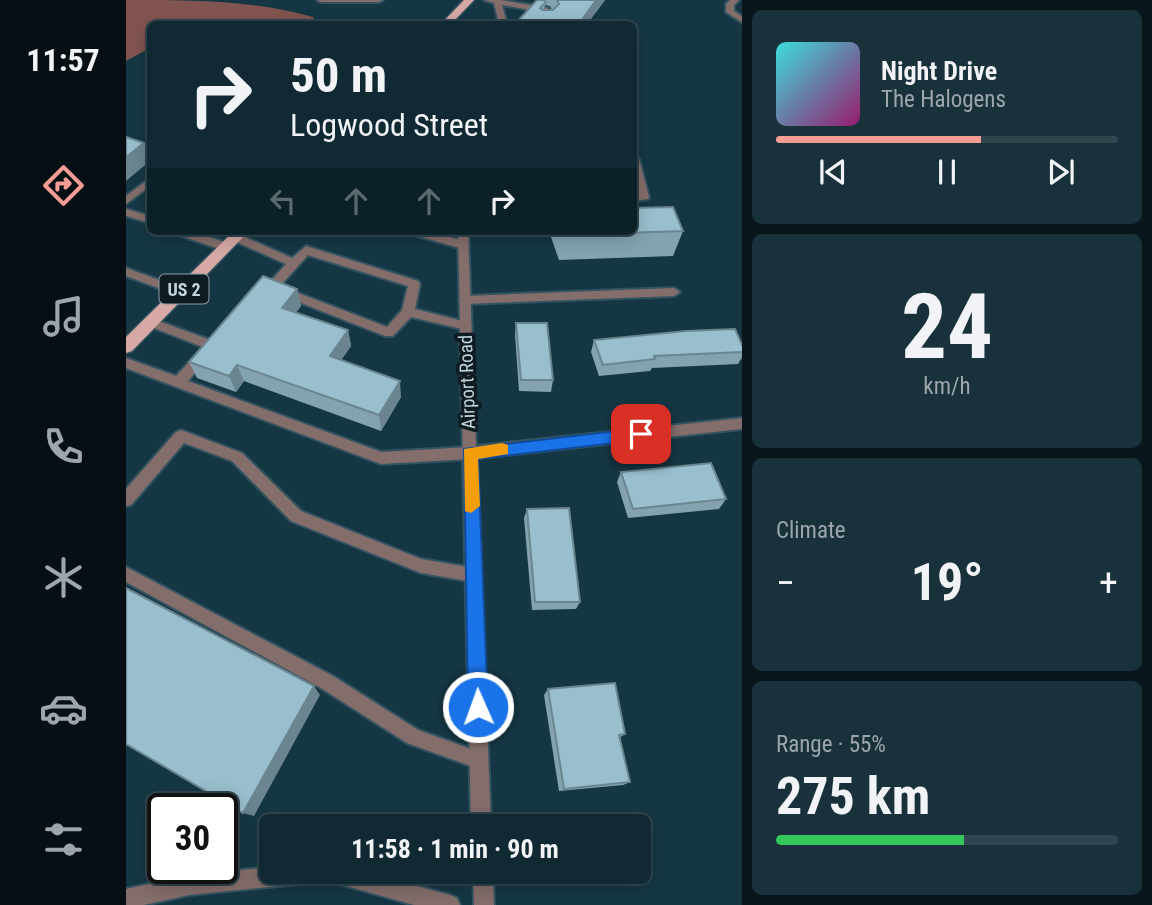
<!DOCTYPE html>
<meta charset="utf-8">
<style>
body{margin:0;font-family:"Roboto Condensed",sans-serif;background:#19313b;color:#f1f3f6;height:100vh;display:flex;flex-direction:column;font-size:26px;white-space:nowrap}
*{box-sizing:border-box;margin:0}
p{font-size:23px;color:#9ca6ac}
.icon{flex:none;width:38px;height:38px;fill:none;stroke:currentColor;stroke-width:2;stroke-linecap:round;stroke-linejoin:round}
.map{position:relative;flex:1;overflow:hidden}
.drawer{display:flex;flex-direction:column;gap:10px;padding:10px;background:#09171c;width:410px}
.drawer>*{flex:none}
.guide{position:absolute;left:21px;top:21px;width:490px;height:214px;border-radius:10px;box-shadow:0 4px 18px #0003,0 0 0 2px #30454e;background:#102933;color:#f1f3f6;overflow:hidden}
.speed{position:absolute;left:21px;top:793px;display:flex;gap:14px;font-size:35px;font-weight:700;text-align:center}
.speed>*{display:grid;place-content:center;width:91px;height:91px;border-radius:50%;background:#102933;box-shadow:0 4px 18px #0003,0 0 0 2px #30454e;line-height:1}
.speed .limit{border:4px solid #111;border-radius:10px;background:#fff;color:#111}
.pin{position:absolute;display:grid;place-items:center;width:60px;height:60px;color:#fff;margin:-30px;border-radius:14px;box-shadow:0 4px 10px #0006}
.me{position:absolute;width:77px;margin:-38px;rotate:358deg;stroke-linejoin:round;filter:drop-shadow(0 0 5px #0008)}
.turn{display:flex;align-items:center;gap:24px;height:147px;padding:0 28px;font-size:32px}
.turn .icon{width:91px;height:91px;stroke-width:2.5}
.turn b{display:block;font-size:49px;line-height:60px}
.lanes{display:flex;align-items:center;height:66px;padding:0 28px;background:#0003;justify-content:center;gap:35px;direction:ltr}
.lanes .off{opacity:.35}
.big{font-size:52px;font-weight:700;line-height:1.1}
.drawer .widget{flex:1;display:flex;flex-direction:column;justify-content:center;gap:10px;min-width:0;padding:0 24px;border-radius:10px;background:#19313b}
.drawer .dial{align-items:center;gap:0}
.dial b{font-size:91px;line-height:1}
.song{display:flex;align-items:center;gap:21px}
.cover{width:84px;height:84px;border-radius:10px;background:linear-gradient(135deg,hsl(180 70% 55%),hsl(320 70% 35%))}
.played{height:7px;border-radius:4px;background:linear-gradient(90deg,#f59c93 60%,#30454e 60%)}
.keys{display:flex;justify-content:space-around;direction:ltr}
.heat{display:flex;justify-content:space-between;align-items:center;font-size:38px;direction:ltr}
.charge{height:10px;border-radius:5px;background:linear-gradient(90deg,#34c759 55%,#30454e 0)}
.trip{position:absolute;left:133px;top:814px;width:392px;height:70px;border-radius:10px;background:#102933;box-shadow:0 4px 18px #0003,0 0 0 2px #30454e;font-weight:700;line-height:70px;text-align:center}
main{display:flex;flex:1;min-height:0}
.tabs{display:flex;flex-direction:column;width:126px;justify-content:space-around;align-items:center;background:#061014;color:#9ca6ac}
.tabs .icon{width:49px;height:49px}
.tabs .on{color:#f59c93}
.tabs b{font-size:32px;color:#f1f3f6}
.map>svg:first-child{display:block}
</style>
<main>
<nav class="tabs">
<b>11:57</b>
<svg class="icon on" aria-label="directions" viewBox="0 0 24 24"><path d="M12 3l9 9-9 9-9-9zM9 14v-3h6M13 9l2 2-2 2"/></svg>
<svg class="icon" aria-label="music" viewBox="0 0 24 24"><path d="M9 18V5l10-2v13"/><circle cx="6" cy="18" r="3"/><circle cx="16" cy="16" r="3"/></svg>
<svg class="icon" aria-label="phone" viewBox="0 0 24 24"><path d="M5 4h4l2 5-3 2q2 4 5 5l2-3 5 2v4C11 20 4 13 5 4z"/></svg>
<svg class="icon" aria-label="climate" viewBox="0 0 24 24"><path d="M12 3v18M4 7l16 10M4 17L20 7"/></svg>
<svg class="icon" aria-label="car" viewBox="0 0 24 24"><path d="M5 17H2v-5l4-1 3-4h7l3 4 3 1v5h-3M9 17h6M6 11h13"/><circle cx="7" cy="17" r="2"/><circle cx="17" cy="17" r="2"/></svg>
<svg class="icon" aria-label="filters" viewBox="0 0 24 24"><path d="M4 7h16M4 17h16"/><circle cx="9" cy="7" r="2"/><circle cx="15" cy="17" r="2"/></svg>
</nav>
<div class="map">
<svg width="617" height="905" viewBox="0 0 617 905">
<rect width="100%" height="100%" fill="#153744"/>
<!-- forest -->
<path fill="#82544f" d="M0 0C64 0 126 0 187 17L192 24H24V48L0 61Z"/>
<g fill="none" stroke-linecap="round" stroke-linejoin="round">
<!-- lane casing -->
<g stroke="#345360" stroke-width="4">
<path id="lane" d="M191 0H257L253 2H195Z
M358 0H375L422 8 429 18 423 24H415L421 18 416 12 376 5 381 24H373L368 3Z
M0 138 24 146V152L0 144Z
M508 156 513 159 523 197 522 199 508 201V195L512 194 508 176Z
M24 178V186L0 204V196Z
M0 209 24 216V223L0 216Z
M49 231H65L104 244 106 247 100 251 96 250 50 234Z
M284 231H302L341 242 343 245 337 249 285 234Z
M110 233 166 258 180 246 292 281 294 284 289 309 340 322 346 326 340 330 285 317 267 336H259L142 290V284L160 264 106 240 105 237ZM182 255 282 286 276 310 261 327 154 286Z
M0 268 58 289 60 292 54 296 0 276Z
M548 288 554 292 548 296 339 304 333 300 339 296Z
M24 318 90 342 92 345 90 348 62 381 255 452 344 447 349 449 351 453 349 457 344 459 255 464 0 368V358L50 376 77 347 20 325 18 322 20 319Z
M55 430 116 453 175 511 295 559 348 568 354 570 356 575 354 580 348 582 295 573 165 521 106 461 58 443 5 505 0 506V489L50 432Z
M0 567 207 676 292 730 359 754 362 760 359 766 353 769 281 743 195 688 0 582Z
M145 867V872H239L324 895 331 898 334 905H288L203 881 63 895 18 905H0V889L63 875Z"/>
</g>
<!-- street casing -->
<g stroke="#345360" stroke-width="4">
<path id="street" d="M604 0H613L608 5V11L617 17V23L600 12V4Z
M332 231H342L350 446 617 418V429L351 458 365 826H345Z
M347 872H367L368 905H348Z"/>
</g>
<!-- primary casing -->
<g stroke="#345360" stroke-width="3">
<path id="primary" d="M338 0H348L325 24H315Z
M108 231H123L6 351 0 353V337Z"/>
</g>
<!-- lane -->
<use href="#lane" fill="#846e6c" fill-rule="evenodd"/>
<!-- street -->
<use href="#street" fill="#846e6c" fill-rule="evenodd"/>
<!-- primary -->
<use href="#primary" fill="#d6a9a4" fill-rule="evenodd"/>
</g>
<!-- wall -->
<path fill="#84a3b0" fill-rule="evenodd" d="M419 0H479L461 24H389L419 1ZM419 5 424 6 426 10H418Z
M426 231H557L547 256 433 260 425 237Z
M171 289 175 306 170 312 222 330 225 346 215 360 275 397 255 431 118 381 110 392 71 378 63 362Z
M390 323 427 380 425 392 393 391 389 335Z
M468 340 617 347V356L612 364 526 368 524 371 473 376 465 352Z
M495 472 600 499 593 509 502 518 491 482Z
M401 509 454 602 450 609 406 610 398 518Z
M422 689 499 734 493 738 504 782 497 785 433 791 418 695Z"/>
<!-- shaded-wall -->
<path fill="#6b8590" d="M470 0H479L461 24H453Z
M18 143 24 161 0 181V157Z
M171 289 175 306 161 325 156 308Z
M222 330 225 346 207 372 204 356Z
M111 365 118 381 110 392 103 376Z
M274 381 275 397 255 431 253 415Z
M188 686 194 695 128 816 117 813Z"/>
<!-- building -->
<path fill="#99becd" stroke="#6b8590" stroke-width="2" d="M411 0H417L420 2 414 8 417 10H427L433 4 431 0H470L453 24H389Z
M0 137 18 143 0 157Z
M547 207 557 231 438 235 437 231H508V208Z
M137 276 171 289 156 308 222 330 204 356 274 381 253 415 111 365 103 376 63 362Z
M390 323H421L427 380H395Z
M609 329 617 347V352L528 356 529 359 477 365 468 340 560 331Z
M585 463 600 499 507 509 495 472Z
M443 508 454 602H409L401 509Z
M0 588 188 686 117 813 0 744Z
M489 683 499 734 493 735 504 782 438 789 422 689Z"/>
<!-- route -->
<path fill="#1a73e8" stroke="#114b97" stroke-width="2" d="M515 428 523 434 515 440 352 459 362 707 359 714 352 717 345 714 342 707 338 449Z"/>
<!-- slow -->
<path fill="#f59e0b" d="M376 443 382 445V454L352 459 354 506 345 513 339 511 338 449Z"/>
<g text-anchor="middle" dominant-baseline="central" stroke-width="7" stroke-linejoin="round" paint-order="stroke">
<!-- shield labels -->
<rect fill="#0e1c22" stroke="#8c9ea5" stroke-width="2" x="33.5" y="274.5" width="49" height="29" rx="5"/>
<g font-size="18" font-weight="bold" fill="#c2d5dd">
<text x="58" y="289">US 2</text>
</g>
<!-- street labels -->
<g font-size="19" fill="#c2d5dd" stroke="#0e1c22">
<text transform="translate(341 382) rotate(-92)">Airport Road</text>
</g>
</g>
</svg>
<div class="speed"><div class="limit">30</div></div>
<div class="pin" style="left:515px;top:434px;background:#d93025"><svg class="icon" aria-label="arrive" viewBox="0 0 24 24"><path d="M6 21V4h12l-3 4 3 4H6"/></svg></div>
<svg class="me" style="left:352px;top:707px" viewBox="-20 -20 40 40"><circle r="17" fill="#1a73e8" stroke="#fff" stroke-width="3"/><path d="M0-11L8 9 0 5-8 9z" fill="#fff"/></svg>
<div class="trip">11:58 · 1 min · 90 m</div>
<div class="guide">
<div class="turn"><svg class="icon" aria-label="right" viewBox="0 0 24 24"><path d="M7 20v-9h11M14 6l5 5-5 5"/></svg><div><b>50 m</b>Logwood Street</div></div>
<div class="lanes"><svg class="icon off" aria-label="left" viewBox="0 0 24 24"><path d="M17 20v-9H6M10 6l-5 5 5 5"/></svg><svg class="icon off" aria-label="ahead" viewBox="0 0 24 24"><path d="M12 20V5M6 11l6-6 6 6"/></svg><svg class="icon off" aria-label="ahead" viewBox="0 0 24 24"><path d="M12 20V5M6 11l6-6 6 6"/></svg><svg class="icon" aria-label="right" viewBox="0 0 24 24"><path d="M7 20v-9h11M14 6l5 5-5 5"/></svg></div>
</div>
</div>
<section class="drawer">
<div class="widget">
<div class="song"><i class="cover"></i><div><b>Night Drive</b><p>The Halogens</p></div></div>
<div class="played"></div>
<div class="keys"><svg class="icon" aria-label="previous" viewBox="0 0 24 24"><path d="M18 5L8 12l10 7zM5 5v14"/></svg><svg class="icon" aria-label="pause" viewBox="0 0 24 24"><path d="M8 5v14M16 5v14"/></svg><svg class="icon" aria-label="next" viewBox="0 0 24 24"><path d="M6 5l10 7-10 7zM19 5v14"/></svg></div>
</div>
<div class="widget dial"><b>24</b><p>km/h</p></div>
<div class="widget"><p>Climate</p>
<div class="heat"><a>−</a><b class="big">19°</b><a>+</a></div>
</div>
<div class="widget"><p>Range · 55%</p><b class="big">275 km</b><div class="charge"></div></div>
</section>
</main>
